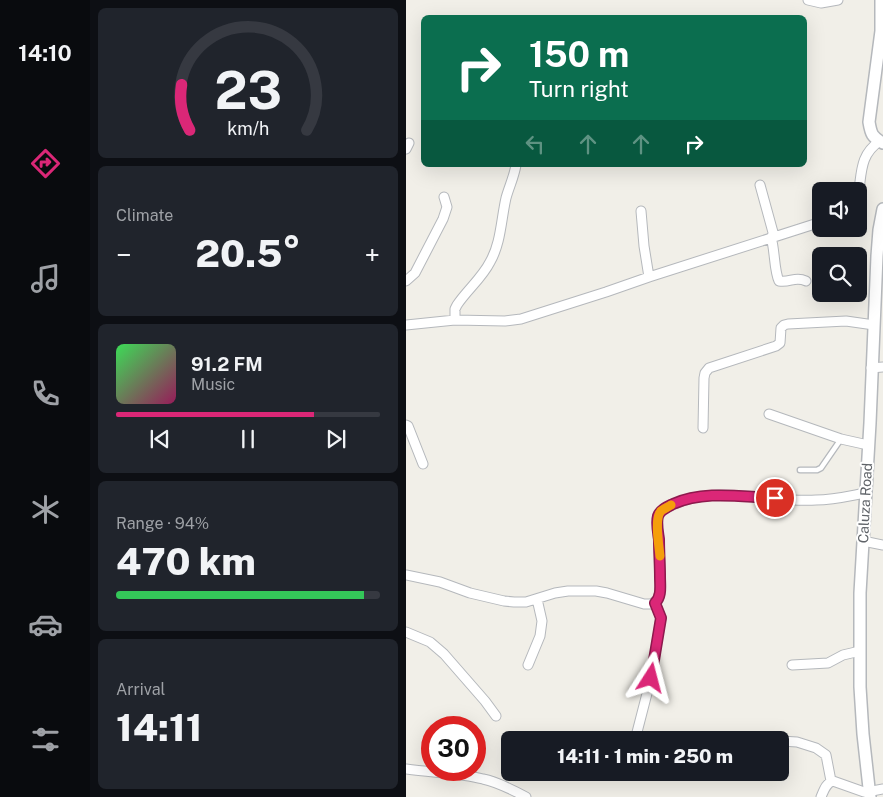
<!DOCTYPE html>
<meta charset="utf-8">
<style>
body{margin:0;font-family:"Public Sans",sans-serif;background:#20242c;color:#f1f3f6;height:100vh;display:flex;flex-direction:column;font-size:19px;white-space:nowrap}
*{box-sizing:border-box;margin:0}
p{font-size:16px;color:#9ea1a6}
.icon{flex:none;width:28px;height:28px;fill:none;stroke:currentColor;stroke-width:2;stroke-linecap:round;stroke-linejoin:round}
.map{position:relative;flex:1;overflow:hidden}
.drawer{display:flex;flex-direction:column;gap:8px;padding:8px;background:#0d0f14;width:316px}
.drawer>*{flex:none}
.guide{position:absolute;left:15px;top:15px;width:386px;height:152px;border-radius:8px;box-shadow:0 5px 20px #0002;background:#0b6e4f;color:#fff;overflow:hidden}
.buttons{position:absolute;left:406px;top:182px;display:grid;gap:10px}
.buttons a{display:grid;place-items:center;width:55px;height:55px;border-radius:8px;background:#171b24;box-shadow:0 5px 20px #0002;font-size:25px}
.speed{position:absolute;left:15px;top:716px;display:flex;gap:10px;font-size:25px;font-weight:700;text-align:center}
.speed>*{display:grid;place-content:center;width:65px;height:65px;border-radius:50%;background:#171b24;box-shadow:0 5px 20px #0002;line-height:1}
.speed .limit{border:8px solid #d22;background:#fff;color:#111}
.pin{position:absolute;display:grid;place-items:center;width:42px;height:42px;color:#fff;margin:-21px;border:2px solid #fff;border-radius:50%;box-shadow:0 1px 5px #0007}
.me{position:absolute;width:55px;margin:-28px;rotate:9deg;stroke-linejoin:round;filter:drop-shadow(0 0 4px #0008)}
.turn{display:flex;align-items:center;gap:18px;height:105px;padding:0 25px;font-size:22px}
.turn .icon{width:65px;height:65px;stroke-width:2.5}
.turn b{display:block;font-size:35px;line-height:42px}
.lanes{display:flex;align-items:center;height:48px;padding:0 25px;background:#0003;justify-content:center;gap:25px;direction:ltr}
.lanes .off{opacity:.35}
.big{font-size:38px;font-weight:800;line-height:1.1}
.drawer .card{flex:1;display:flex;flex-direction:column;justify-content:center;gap:8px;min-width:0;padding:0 18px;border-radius:8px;background:#20242c}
.drawer .dial{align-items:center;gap:0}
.dial svg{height:130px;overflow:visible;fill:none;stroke:#363941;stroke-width:7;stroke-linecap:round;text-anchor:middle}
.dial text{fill:#f1f3f6;stroke:none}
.song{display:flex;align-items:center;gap:15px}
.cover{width:60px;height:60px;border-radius:8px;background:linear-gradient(135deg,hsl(130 70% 55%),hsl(330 70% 35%))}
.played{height:5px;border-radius:2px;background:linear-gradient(90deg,#db2777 75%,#363941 75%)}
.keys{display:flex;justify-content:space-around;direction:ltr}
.heat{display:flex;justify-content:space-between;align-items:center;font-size:28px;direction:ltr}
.charge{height:8px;border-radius:4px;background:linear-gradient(90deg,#34c759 94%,#363941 0)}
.trip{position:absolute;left:95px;top:731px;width:288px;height:50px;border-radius:8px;background:#171b24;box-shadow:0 5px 20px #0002;font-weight:800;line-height:50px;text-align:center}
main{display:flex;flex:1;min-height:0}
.tab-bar{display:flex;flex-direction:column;width:90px;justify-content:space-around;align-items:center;background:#090b0e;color:#9ea1a6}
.tab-bar .icon{width:35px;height:35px}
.tab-bar .on{color:#db2777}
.tab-bar b{font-size:22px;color:#f1f3f6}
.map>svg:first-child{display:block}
</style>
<main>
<nav class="tab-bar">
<b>14:10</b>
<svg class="icon on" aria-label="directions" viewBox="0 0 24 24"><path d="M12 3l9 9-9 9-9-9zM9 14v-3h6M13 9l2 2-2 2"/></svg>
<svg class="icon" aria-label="music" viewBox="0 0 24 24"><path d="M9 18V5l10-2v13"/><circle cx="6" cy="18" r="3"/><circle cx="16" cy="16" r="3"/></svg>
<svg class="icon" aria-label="phone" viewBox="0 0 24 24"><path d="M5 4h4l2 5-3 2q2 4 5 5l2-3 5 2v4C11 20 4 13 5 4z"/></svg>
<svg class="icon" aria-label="climate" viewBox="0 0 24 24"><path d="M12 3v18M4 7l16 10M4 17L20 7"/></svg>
<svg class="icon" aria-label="car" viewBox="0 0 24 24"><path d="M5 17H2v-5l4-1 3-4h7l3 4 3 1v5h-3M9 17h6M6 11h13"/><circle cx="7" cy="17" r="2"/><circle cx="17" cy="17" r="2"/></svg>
<svg class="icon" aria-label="filters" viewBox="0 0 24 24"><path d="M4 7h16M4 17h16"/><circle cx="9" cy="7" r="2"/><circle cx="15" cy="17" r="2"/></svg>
</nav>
<section class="drawer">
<div class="card dial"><svg viewBox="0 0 100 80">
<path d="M14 69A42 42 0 1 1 86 69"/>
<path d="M14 69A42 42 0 0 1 9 41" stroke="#db2777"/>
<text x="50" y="56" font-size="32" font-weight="700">23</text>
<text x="50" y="72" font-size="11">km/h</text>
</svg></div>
<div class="card"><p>Climate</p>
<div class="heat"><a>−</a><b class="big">20.5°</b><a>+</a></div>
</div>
<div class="card">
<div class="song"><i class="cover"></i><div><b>91.2 FM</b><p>Music</p></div></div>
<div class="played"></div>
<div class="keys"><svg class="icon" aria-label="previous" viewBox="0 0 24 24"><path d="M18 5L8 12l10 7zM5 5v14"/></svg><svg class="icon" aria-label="pause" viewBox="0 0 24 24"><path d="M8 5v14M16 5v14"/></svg><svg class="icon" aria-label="next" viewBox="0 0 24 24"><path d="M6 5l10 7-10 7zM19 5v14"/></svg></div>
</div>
<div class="card"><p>Range · 94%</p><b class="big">470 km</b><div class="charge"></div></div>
<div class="card"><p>Arrival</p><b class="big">14:11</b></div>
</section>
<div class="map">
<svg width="477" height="797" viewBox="0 0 477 797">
<rect width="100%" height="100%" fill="#f1efe8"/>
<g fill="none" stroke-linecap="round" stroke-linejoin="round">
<!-- service casing -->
<g stroke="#b5b8bc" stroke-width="7">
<path id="service" d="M394 470H411L415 468 435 439"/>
</g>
<!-- minor casing -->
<g stroke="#b5b8bc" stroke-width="11">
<path id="minor" d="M402 0 415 3 432 0
M0 149 3 143
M354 185 368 236
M452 196C456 174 453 155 474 141
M235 211 238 246 243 277
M365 237C369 250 368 271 373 281 384 283 389 276 400 281
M0 281 9 273 37 219 41 207 38 197
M49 320V309L51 305C61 290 76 278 84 262 95 243 95 220 100 198 103 187 108 177 110 165
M0 325 49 320 99 321 115 319 200 292 243 277 415 222
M465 368 477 367
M363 414 435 439 462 445
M0 425 2 426 17 464
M297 428 298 378 299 373 303 368 370 346 374 343 375 328 378 325 382 324 440 321 468 325
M457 541 477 545
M0 575 34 582 64 593 98 601 108 602H120L149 593 162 591H190L201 593 238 604H245L252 600C257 587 253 551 252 535 252 529 250 522 252 516 254 510 261 507 266 505 312 484 363 503 410 500 427 500 443 496 459 493
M0 632 24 642 38 654 79 701 90 716
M122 665 134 636 136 621 131 599
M386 665 422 663 437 655 454 651
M229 740 245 678 255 618 249 603
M374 741 391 742 410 748 420 755 425 781
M0 769C25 773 52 772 77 779 92 782 107 790 120 797
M415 797C418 790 420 783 427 781L458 792H461L477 789"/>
</g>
<!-- tertiary casing -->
<g stroke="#b5b8bc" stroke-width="14">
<path id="tertiary" d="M475 0V31L463 122C465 134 466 137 477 143
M464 797 457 734 454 687V593L464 423 471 256 473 230 477 209"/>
</g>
<!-- service -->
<use href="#service" stroke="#fff" stroke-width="4.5"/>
<!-- minor -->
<use href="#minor" stroke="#fff" stroke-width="9"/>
<!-- tertiary -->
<use href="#tertiary" stroke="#fff" stroke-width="11"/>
</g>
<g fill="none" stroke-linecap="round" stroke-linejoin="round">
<!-- route casing -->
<g stroke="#8e194d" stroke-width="12">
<path id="route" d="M245 678 255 618 249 603C256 596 254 586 254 577 254 565 253 552 253 539 252 532 250 523 252 516 254 510 261 507 267 504 299 490 335 497 369 498"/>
</g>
<!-- route -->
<use href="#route" stroke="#db2777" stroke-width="9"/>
<!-- slow -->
<path stroke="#f59e0b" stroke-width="9" d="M254 556C253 546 248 518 255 511 257 509 262 507 265 505"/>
</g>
<g text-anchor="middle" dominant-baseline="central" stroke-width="4" stroke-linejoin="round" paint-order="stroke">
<!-- street labels -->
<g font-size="14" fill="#5f6368" stroke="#fff">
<text transform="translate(459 503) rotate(-87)">Caluza Road</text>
</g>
</g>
</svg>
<div class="buttons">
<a><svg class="icon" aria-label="sound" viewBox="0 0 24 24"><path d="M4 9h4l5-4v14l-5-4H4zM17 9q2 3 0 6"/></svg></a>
<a><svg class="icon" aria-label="search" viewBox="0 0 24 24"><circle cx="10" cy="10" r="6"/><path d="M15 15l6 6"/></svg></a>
</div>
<div class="speed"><div class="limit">30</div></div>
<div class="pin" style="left:369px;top:498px;background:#d93025"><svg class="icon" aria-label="arrive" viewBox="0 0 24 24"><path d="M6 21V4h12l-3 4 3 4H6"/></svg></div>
<svg class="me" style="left:245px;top:678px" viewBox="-20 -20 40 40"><path d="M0-17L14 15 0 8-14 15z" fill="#db2777" stroke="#fff" stroke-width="4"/></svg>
<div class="trip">14:11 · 1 min · 250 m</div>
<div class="guide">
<div class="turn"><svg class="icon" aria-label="right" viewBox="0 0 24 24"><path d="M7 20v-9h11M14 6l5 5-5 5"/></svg><div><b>150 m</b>Turn right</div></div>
<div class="lanes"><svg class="icon off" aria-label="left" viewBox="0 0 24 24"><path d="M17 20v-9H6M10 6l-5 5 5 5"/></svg><svg class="icon off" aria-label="ahead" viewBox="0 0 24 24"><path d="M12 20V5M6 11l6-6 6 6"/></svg><svg class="icon off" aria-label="ahead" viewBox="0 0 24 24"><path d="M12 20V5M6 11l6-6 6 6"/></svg><svg class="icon" aria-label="right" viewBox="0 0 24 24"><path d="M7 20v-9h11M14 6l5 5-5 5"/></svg></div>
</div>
</div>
</main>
